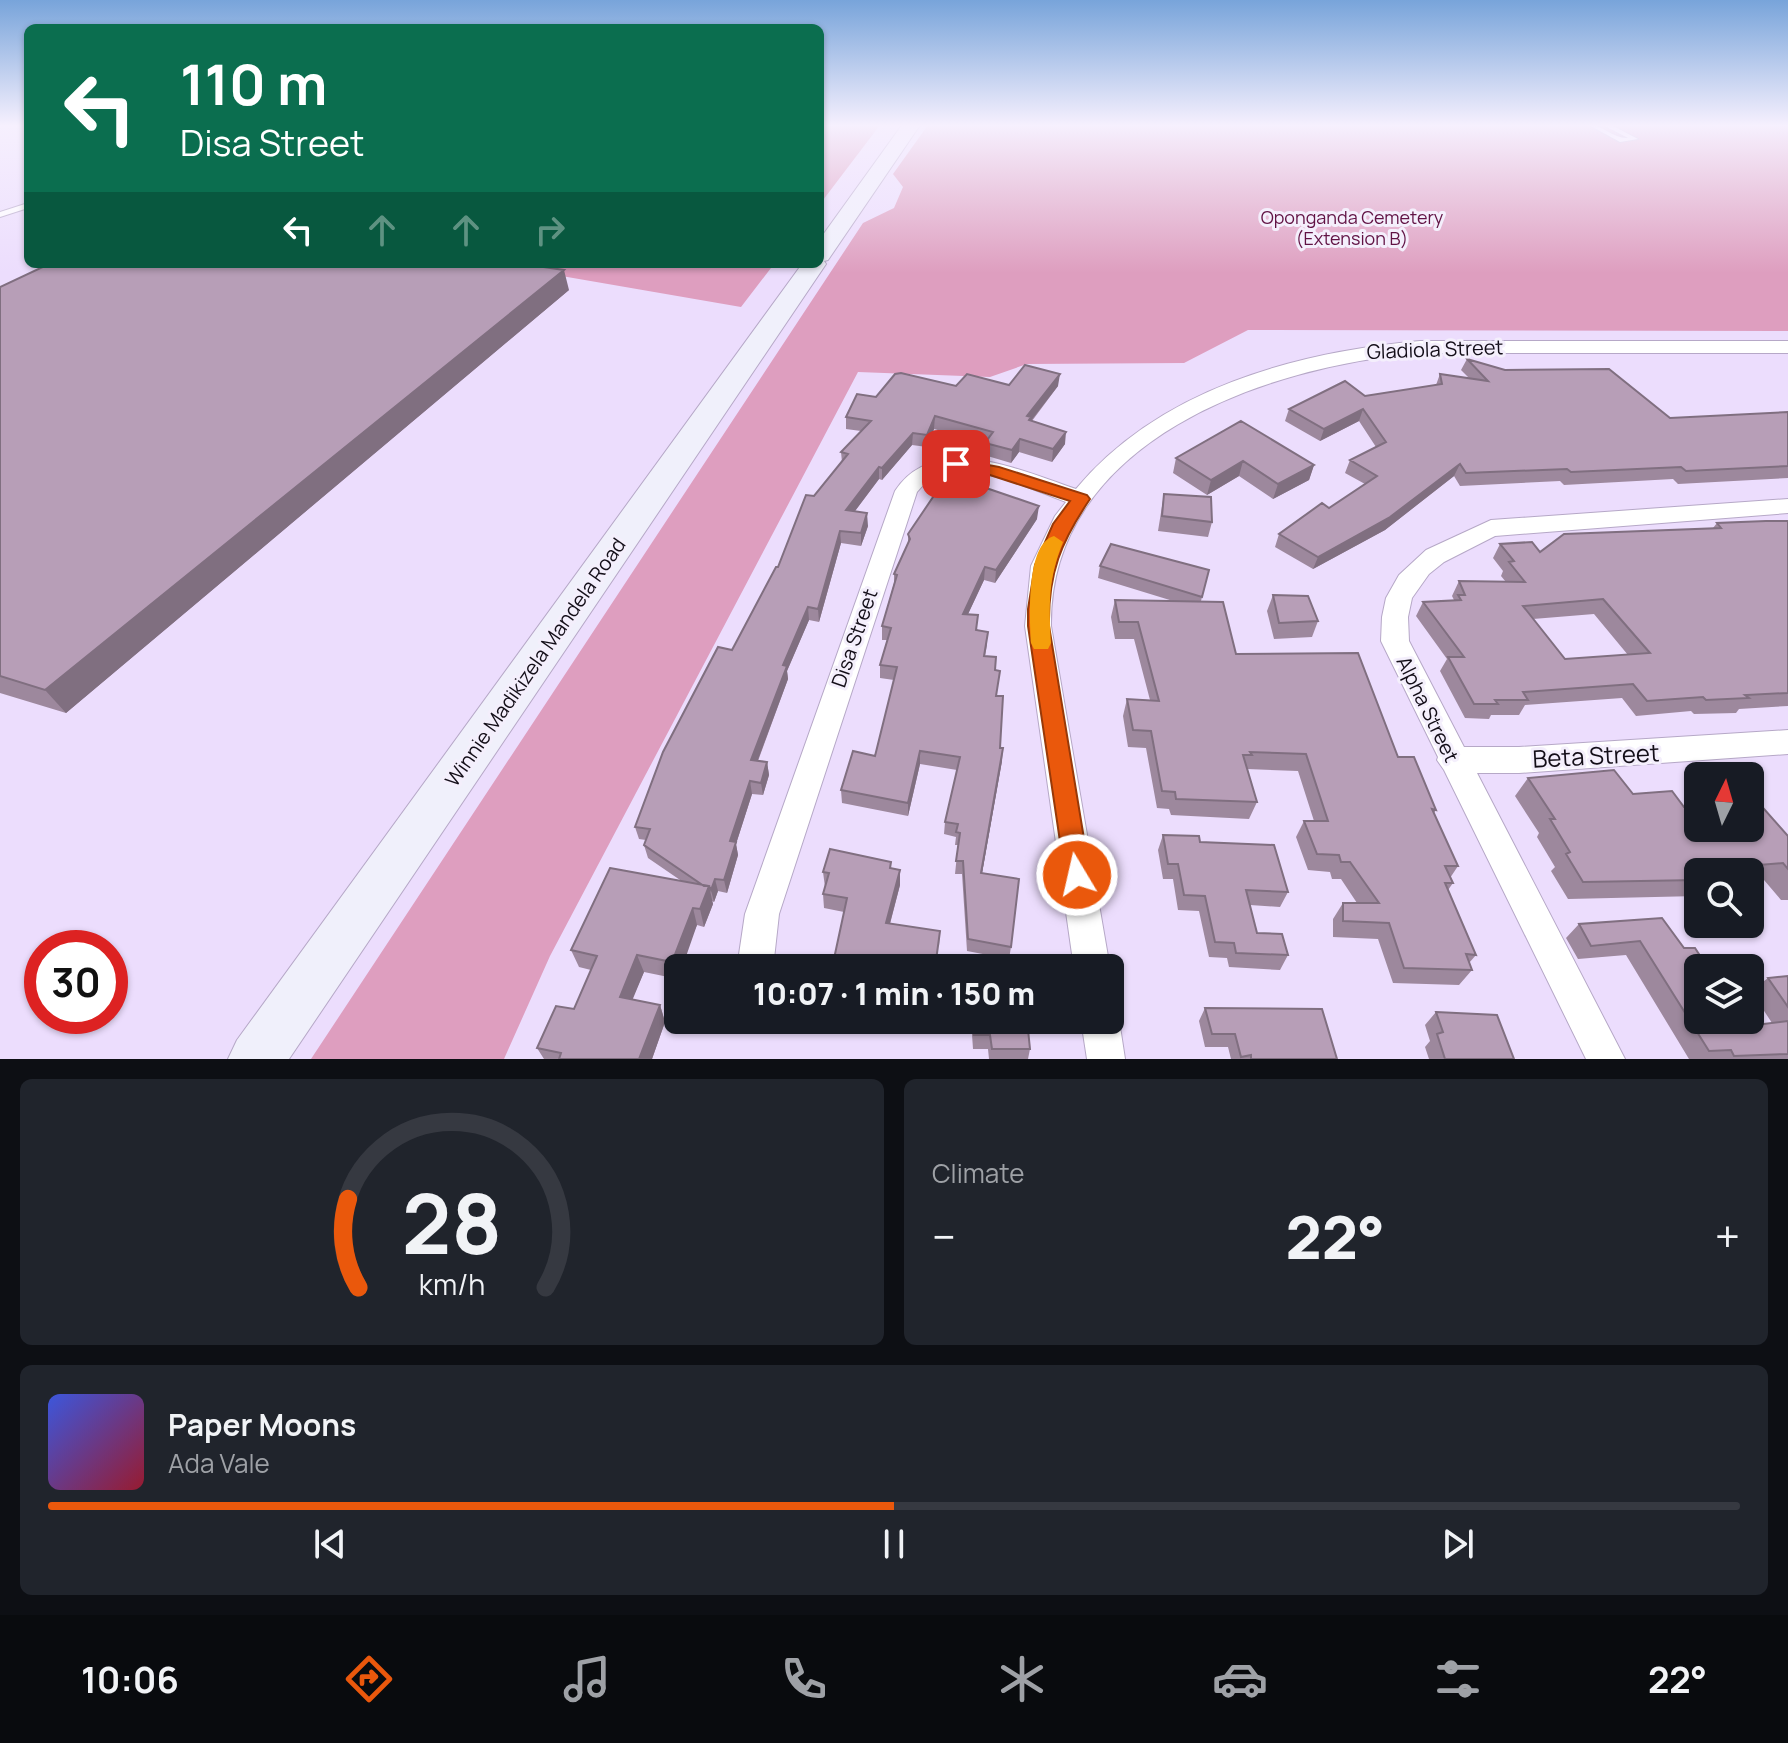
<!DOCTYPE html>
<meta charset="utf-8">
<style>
body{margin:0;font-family:Manrope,sans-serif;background:#20242c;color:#f1f3f6;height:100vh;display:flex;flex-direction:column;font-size:30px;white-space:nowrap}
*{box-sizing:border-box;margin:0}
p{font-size:26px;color:#9ea1a6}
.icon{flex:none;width:44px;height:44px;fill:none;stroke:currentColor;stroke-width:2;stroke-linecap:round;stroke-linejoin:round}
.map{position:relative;height:1059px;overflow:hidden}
.details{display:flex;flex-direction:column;gap:20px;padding:20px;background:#0d0f14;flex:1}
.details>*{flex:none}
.top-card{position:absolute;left:24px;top:24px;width:800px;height:244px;border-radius:12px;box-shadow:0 2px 6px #0004;background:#0b6e4f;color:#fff;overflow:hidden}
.needle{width:52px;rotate:5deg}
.controls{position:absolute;left:1684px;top:762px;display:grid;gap:16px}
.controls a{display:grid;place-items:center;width:80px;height:80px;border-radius:12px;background:#171b24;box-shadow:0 2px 6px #0004;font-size:40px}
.speed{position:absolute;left:24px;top:930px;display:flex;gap:16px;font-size:40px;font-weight:700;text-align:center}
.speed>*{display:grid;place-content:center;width:104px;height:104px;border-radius:50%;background:#171b24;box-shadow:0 2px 6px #0004;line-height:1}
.speed .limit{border:12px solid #d22;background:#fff;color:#111}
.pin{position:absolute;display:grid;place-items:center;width:68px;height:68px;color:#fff;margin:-34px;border-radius:16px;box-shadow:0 4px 12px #0006}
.me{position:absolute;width:88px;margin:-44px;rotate:351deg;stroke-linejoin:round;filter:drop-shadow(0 0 6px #0008)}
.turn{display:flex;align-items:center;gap:28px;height:168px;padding:0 24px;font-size:36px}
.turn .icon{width:104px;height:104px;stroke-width:2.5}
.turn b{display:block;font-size:56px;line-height:68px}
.lanes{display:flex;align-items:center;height:76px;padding:0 24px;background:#0003;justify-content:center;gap:40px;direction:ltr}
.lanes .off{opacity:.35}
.big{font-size:60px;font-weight:800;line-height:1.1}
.details .card{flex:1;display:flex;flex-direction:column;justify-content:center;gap:12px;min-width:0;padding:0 28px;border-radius:12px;background:#20242c}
.details .dial{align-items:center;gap:0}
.dial svg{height:208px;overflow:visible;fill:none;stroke:#363941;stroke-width:7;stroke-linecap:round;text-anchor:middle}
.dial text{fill:#f1f3f6;stroke:none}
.song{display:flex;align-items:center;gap:24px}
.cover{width:96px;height:96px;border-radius:12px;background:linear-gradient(135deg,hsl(230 70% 55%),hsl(350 70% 35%))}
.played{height:8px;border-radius:4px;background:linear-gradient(90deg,#ea580c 50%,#363941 50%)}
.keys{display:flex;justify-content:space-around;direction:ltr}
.heat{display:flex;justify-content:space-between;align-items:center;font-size:44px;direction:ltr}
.details .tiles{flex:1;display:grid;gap:20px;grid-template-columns:1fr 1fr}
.card:last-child{grid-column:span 2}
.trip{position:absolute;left:664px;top:954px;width:460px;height:80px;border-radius:12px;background:#171b24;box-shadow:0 2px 6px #0004;font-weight:800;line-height:80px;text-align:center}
.dock{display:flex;height:128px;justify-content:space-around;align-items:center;background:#090b0e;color:#9ea1a6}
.dock .icon{width:56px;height:56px}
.dock .on{color:#ea580c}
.dock b{font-size:36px;color:#f1f3f6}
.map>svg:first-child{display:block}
</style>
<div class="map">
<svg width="1788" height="1059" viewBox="0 0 1788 1059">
<rect width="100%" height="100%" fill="#ecddfd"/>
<!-- green -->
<path fill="#de9ebf" d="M820 125H880L820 204Z
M928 125H1788V331L1248 330 1184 363 1027 364 990 377 858 372 550 956 504 1059H311L863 223 894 208 903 187 893 174Z
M492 264H774L741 307Z"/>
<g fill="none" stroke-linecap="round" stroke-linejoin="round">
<!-- service casing -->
<g stroke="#b6a8c7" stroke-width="2">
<path id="service" d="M1589 125C1603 125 1614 139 1628 138L1603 125H1611L1638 139 1620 142Z
M28 203V208L0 217V212Z"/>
</g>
<!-- minor casing -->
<g stroke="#b6a8c7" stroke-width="2">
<path id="minor" d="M1420 341H1788V353H1420C1267 366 1049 440 1051 626L1110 968H1074L1025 626 1031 566 1055 516 1066 502C1024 487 951 448 917 492L779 914 773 968H737L745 914 895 491C935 430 1022 471 1076 489 1159 389 1296 352 1420 341Z
M1788 499V513L1495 536 1444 562 1429 574 1412 598 1408 617 1409 641 1464 747H1519L1788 730V754L1519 773H1477L1625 1059H1586L1444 770 1437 760 1438 757 1381 641 1382 617 1386 598 1399 575 1426 550 1491 520Z
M1110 1005 1119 1020 1125 1059H1087L1081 1020H1110Z"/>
</g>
<!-- secondary casing -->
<g stroke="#b6a8c7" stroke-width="2">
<path id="secondary" d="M902 125H920L828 260 824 261 826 264 289 1059H228L237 1040 802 264H820V239Z"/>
</g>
<!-- service -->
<use href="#service" fill="#fff" fill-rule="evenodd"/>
<!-- minor -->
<use href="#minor" fill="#fff" fill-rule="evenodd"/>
<!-- secondary -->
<use href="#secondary" fill="#f0f0fb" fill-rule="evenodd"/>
</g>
<!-- wall -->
<path fill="#9d889d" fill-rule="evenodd" d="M0 287 569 290 66 713 0 693Z
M1467 359 1670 418 1788 412V478L1678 484 1673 479 1564 485 1560 481 1460 486 1454 476 1385 530 1313 569 1275 547 1279 534 1329 508 1365 484 1345 473 1350 460 1376 447 1359 421 1320 441 1285 421 1289 409 1436 385 1440 374 1469 378 1461 370Z
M1009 385 1058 386 1032 421 1065 444 1052 462 1019 452 1011 463 984 455 985 443 934 429 927 447 912 445 882 480 879 479 855 511 868 526 861 546 841 543 819 622 809 620 787 671 788 679 758 761 767 762 769 775 763 795 752 794 736 844 738 855 727 893 718 891 714 902 712 901 713 904 704 927 697 925 678 968V979L644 972 632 999 660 1005 665 1022 652 1059H544L537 1048 574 1009 591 970 579 967 571 950 683 882 648 858 644 845 646 840 639 839 635 827 778 567 814 496 842 462 841 452 861 431 846 429V417L876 397 956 386Z
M1176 458 1314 465 1309 480 1273 499 1239 476 1207 495 1173 473Z
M1164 494 1212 522 1208 537 1158 531Z
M1037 519 995 583 984 580 968 614 987 645 985 656 997 696 1002 761 982 873 1011 947 1009 959 967 951 962 874H955L958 845H955L956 837 944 834 945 822 957 770 920 764 908 816 842 803 841 790 875 756 894 680 880 678V665L887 640H882V626L894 583V574L908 544V534Z
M1788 521V706L1739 709 1736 713 1694 714 1691 711 1636 716 1622 698 1525 705 1519 715H1491L1489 719 1465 718 1440 671 1447 659 1416 616 1423 602 1454 600 1452 596 1459 581 1506 582 1501 576 1503 571 1493 558 1500 544 1540 552 1713 528 1717 523ZM1594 614 1628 655 1565 659 1533 619Z
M1100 566 1209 570 1201 601 1236 654 1398 757 1436 810 1434 813 1458 866 1450 878 1453 883 1448 890 1476 955 1469 963 1472 970 1459 985 1393 983 1378 939 1333 937V919L1343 903H1357L1341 879H1332L1330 872 1308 870 1296 837 1304 821H1314L1298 771 1247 769 1257 802 1249 819 1171 815 1169 809 1157 808 1146 748 1128 747 1123 716 1127 699 1150 700 1134 639H1115L1111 617 1115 600 1173 601 1098 578Z
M1273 595 1318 621 1312 637 1274 639 1267 611Z
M1528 778 1633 794 1684 807 1788 836V900H1781L1764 880 1750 881V872H1698V896L1568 899 1551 871 1555 867 1537 837 1539 833 1515 796Z
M1163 835 1200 842 1288 892 1280 907 1250 905 1257 933 1288 955 1280 970 1229 967 1227 958 1209 957 1199 911 1178 910 1173 879H1163L1158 850Z
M891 862V868L900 885 890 924 940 931 939 946 844 912 824 908 823 894 825 887 823 872Z
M1579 924 1684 948 1747 1026 1772 1023 1751 991 1768 978 1788 976V1059H1689L1626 955 1578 959 1566 938Z
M1205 1008 1337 1059H1231L1228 1047H1205L1199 1021Z
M1436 1012 1514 1059H1429L1425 1047 1430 1041 1425 1025Z
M971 1020H1027L1030 1049 1028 1059H989L988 1049H973Z"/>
<!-- shaded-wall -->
<path fill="#806f80" d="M564 270 569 290 66 713 45 690Z
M1060 374 1058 386 1030 422 1027 416Z
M1363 409 1359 421 1320 441 1324 429Z
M935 416 934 429 927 447V435Z
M1066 432 1065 444 1052 462 1053 449Z
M913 433 912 445 882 480V468Z
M1020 439 1019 452 1011 463 1012 450Z
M1243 461 1239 476 1207 495 1211 480Z
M1460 464 1454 476 1385 530 1313 569 1318 557Z
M1314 465 1309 480 1273 499 1278 484Z
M879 467V479L846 523V510Z
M1039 506 1037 519 995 583 996 570Z
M867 513 868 526 861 546V533Z
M840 531 841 543 819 622 818 609Z
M985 567 984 580 962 627 963 614Z
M808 607 809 620 787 671 788 679 753 773 751 760 783 665Z
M1003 748 1002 761 980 885 981 873Z
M920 751V764L908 816V803Z
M767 762 769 775 763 795 761 783Z
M750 781 752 794 736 844 738 855 727 893 724 880 730 841Z
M900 870V885L886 938V923Z
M715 879 718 891 714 902 711 890Z
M709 886 713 904 704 927 700 909Z
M693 908 697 925 682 968H678V979L672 962Z
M637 955 644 972 627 1013 620 997Z
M660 1005 665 1022 652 1059H639Z"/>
<!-- building -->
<path fill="#b79eb7" stroke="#806f80" stroke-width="2" fill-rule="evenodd" d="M49 264H523L564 270 45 690 0 676V287Z
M1467 359 1505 370 1609 369 1670 418 1788 412V466L1686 471 1681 467 1571 472 1567 469 1466 473 1460 464 1390 517 1318 557 1279 534 1322 503 1329 508 1377 476 1350 460 1386 442 1363 409 1324 429 1289 409 1345 381 1365 396 1442 384 1440 374 1488 381Z
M1025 365 1060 374 1027 416 1031 417 1029 420 1066 432 1053 449 1020 439 1012 450 985 443 993 432 935 416 927 435 913 433 882 468 879 467 846 510 867 513 861 533 840 531 818 609 808 607 783 665 787 666 751 760 767 762 761 783 750 781 730 841 736 842 724 880 715 879 711 890 709 886H704L644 845 650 829 635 827 663 752 718 647 732 650 776 567H778L806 495 814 496 848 454 841 452 871 421 846 417 857 394 876 397 895 374 901 373 956 386 967 374 1009 385Z
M1241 421 1314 465 1278 484 1243 461 1211 480 1176 458Z
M948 475 1039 506 996 570 985 567 963 614 978 615 976 630 988 632 984 656 996 657 995 670 1000 671 996 696H1003L1000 748H1003L981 873 1019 879 1011 947 968 939 963 861H956L960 833 956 832 958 824 945 822 960 757 920 751 908 803 841 790 853 751 875 756 897 667 880 665 891 628 882 626 897 575 894 574 910 539 908 534Z
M1164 494 1211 497 1212 522 1162 516Z
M1766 521H1788V693L1745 695 1749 698 1706 700 1703 697 1647 701 1633 684 1523 692 1528 700H1495L1498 704H1474L1448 657H1464L1423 602 1461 600 1458 595H1465L1459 581 1525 582 1509 562 1514 561 1500 544 1532 542 1540 552 1564 534 1721 528 1717 523ZM1603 599 1650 653 1565 659 1523 606Z
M1111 544 1209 570 1202 597 1100 566Z
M1273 595 1308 596 1318 621 1279 623Z
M1115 600 1223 602 1236 654 1358 653 1398 757H1414L1436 810 1432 809 1458 866H1445L1453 883H1445L1476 955 1466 954 1472 970 1404 968 1389 923 1343 921V903H1379L1350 862H1341L1339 855 1317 854 1304 821H1328L1306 754 1250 752 1252 755H1243L1257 802 1176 799 1175 792 1162 791 1151 731 1133 730 1127 699 1159 701 1138 622H1119Z
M1614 770 1633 794 1672 791 1684 807 1698 806V828H1750V801H1757L1788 836V869L1783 863 1721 868 1724 872H1698V880L1583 882 1566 854 1570 852 1550 819H1555L1528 778Z
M1163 835 1199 836 1200 842 1274 845 1288 892 1246 890 1257 933 1282 934 1288 955 1236 953 1234 943 1215 942 1205 896 1184 895 1178 864H1168Z
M830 849 891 862 890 868 900 870 886 923 940 931 935 968H832L847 898 823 894 829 873 823 872Z
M610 868 709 886 700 909 693 908 672 962 637 955 620 997 660 1005 639 1059H559L561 1053 537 1048 556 1006 574 1009 597 956 571 950Z
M1662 918 1684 948H1695L1708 968H1698V1020H1743L1747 1026 1788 1021V1054L1734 1056 1731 1050 1709 1051 1640 941 1591 946 1579 924Z
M1788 976V1007L1768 978Z
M1205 1008 1322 1009 1337 1059H1251V1055L1241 1057 1235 1034H1212Z
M1436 1012 1497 1015 1514 1059H1445L1437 1034 1443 1032Z
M973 1020H1027L1030 1049H992L990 1035H974Z"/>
<!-- sky -->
<linearGradient id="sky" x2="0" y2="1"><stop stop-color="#78a4da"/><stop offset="0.46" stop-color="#f6f0fe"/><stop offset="1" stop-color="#f6f0fe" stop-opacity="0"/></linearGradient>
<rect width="1788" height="273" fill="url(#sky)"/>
<!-- route -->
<path fill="#ea580c" stroke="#983908" stroke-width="2" d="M956 459 999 467 1087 495 1090 499C1061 542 1048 573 1049 626L1090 875 1086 883 1077 887 1068 883 1065 875 1028 626V609L1035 565 1053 524 1070 501 990 475 950 468 947 464 950 460Z"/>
<!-- slow -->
<path fill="#f59e0b" d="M1054 536 1063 542C1048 579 1049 604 1051 643L1048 649H1034L1031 643C1030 620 1025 544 1054 536Z"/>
<g text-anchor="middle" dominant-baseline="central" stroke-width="6" stroke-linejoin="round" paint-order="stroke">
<!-- far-park labels -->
<g font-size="18" fill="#611244" stroke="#f4effc">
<text x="1352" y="217">Oponganda Cemetery<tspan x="1352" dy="21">(Extension B)</tspan></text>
</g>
<!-- street labels -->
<g font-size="20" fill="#130e18" stroke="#f4effc">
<text transform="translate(1435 349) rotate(-2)">Gladiola Street</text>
<text transform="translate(854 638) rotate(-71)">Disa Street</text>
<text transform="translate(535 662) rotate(-55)">Winnie Madikizela Mandela Road</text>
<text transform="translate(1428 709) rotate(64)">Alpha Street</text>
</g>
<!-- near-street labels -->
<g font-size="24" fill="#130e18" stroke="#f4effc">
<text transform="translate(1596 755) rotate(-3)">Beta Street</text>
</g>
</g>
</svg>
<div class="controls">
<a><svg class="needle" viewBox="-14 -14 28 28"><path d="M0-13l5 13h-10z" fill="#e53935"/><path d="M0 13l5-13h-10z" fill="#9ea1a6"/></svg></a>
<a><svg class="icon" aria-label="search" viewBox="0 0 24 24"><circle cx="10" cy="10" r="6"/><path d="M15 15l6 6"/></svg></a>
<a><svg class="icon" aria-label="layers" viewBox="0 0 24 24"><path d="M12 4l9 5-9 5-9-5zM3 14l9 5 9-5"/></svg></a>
</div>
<div class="speed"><div class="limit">30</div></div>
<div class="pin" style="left:956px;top:464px;background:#d93025"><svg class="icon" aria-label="arrive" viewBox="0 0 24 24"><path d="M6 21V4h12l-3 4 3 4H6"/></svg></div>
<svg class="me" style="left:1077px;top:875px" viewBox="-20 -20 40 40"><circle r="17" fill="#ea580c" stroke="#fff" stroke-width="3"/><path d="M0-11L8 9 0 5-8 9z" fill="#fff"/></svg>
<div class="trip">10:07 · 1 min · 150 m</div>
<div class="top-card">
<div class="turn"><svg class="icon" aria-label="left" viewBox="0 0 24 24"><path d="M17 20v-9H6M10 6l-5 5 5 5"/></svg><div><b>110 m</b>Disa Street</div></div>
<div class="lanes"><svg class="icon" aria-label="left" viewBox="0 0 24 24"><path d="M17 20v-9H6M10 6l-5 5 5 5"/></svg><svg class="icon off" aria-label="ahead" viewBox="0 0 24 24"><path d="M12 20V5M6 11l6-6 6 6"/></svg><svg class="icon off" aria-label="ahead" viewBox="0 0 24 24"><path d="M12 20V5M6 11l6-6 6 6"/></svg><svg class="icon off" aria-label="right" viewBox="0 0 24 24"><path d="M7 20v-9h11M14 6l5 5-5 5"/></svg></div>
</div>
</div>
<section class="details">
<div class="tiles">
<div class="card dial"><svg viewBox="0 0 100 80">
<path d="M14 69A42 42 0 1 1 86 69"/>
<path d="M14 69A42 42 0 0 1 10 35" stroke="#ea580c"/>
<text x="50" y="56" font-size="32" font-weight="700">28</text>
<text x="50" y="72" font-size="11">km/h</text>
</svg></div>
<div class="card"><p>Climate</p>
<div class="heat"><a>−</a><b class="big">22°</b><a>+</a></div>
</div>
<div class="card">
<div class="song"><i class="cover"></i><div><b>Paper Moons</b><p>Ada Vale</p></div></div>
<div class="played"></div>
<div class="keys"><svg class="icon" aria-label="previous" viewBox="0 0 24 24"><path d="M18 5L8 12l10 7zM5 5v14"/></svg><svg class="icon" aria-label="pause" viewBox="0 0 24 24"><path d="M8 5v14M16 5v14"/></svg><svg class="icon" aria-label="next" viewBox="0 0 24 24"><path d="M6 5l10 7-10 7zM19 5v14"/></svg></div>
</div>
</div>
</section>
<nav class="dock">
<b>10:06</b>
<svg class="icon on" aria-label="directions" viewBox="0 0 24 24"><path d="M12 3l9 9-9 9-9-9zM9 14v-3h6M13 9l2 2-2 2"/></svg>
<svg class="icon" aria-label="music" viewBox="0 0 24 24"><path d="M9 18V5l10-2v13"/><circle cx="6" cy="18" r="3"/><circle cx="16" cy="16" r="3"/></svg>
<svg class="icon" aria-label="phone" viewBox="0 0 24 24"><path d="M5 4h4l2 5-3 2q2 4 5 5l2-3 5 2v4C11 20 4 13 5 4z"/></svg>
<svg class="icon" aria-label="climate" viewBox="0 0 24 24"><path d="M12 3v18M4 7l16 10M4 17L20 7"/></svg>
<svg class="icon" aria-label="car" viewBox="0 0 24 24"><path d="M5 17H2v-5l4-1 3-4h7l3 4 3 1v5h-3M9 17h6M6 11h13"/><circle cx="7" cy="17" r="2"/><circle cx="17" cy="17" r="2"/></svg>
<svg class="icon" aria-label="filters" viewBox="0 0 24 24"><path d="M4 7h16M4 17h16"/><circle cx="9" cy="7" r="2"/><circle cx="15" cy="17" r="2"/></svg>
<b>22°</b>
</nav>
